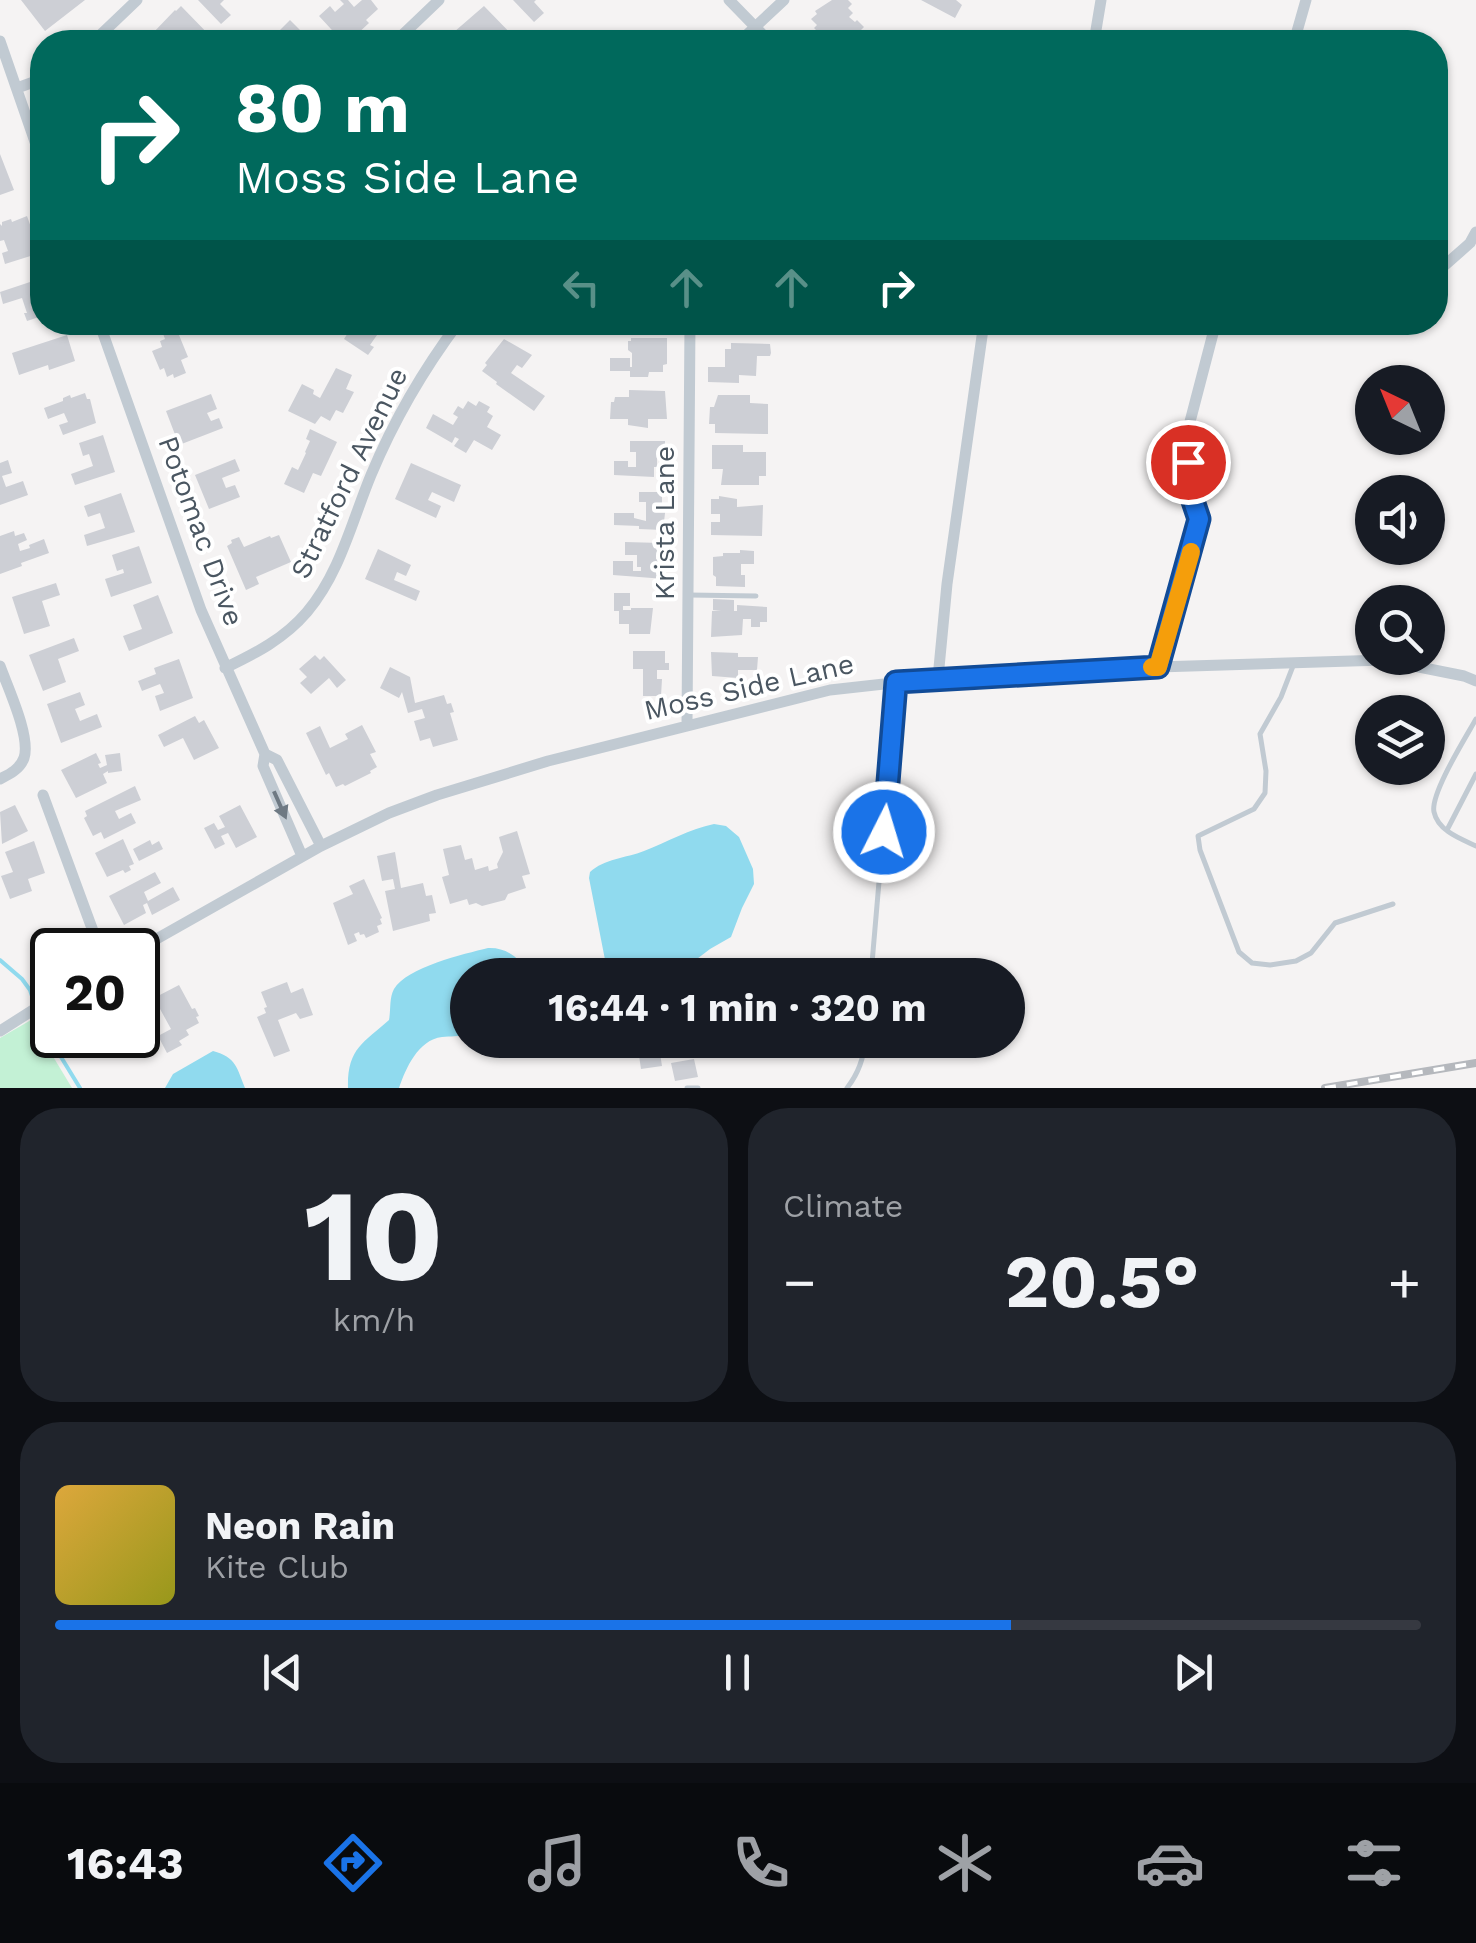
<!DOCTYPE html>
<meta charset="utf-8">
<style>
body{margin:0;font-family:"Work Sans",sans-serif;background:#20242c;color:#f1f3f6;height:100vh;display:flex;flex-direction:column;font-size:38px;white-space:nowrap}
*{box-sizing:border-box;margin:0}
p{font-size:32px;color:#9ea1a6}
.icon{flex:none;width:55px;height:55px;fill:none;stroke:currentColor;stroke-width:2;stroke-linecap:round;stroke-linejoin:round}
.map{position:relative;height:1088px;overflow:hidden}
.sheet{display:flex;flex-direction:column;gap:20px;padding:20px;background:#0d0f14;flex:1}
.sheet>*{flex:none}
.top-card{position:absolute;left:30px;top:30px;width:1418px;height:305px;border-radius:40px;box-shadow:0 2px 8px #0004;background:#00695c;color:#fff;overflow:hidden}
.needle{width:65px;rotate:317deg}
.tools{position:absolute;left:1355px;top:365px;display:grid;gap:20px}
.tools a{display:grid;place-items:center;width:90px;height:90px;border-radius:50%;background:#171b24;box-shadow:0 2px 8px #0004;font-size:50px}
.speed{position:absolute;left:30px;top:928px;display:flex;gap:20px;font-size:50px;font-weight:700;text-align:center}
.speed>*{display:grid;place-content:center;width:130px;height:130px;border-radius:50%;background:#171b24;box-shadow:0 2px 8px #0004;line-height:1}
.speed .limit{border:5px solid #111;border-radius:15px;background:#fff;color:#111}
.pin{position:absolute;display:grid;place-items:center;width:85px;height:85px;color:#fff;margin:-42px;border:5px solid #fff;border-radius:50%;box-shadow:0 2px 10px #0007}
.me{position:absolute;width:110px;margin:-55px;rotate:5deg;stroke-linejoin:round;filter:drop-shadow(0 0 8px #0008)}
.turn{display:flex;align-items:center;gap:35px;height:210px;padding:0 40px;font-size:45px}
.turn .icon{width:130px;height:130px;stroke-width:2.5}
.turn b{display:block;font-size:70px;line-height:85px}
.lanes{display:flex;align-items:center;height:95px;padding:0 40px;background:#0003;justify-content:center;gap:50px;direction:ltr}
.lanes .off{opacity:.35}
.big{font-size:75px;font-weight:700;line-height:1.1}
.sheet .tile{flex:1;display:flex;flex-direction:column;justify-content:center;gap:15px;min-width:0;padding:0 35px;border-radius:40px;background:#20242c}
.sheet .dial{align-items:center;gap:0}
.dial b{font-size:130px;line-height:1}
.song{display:flex;align-items:center;gap:30px}
.cover{width:120px;height:120px;border-radius:15px;background:linear-gradient(135deg,hsl(40 70% 55%),hsl(60 70% 35%))}
.played{height:10px;border-radius:5px;background:linear-gradient(90deg,#1a73e8 70%,#363941 70%)}
.keys{display:flex;justify-content:space-around;direction:ltr}
.heat{display:flex;justify-content:space-between;align-items:center;font-size:55px;direction:ltr}
.sheet .tiles{flex:1;display:grid;gap:20px;grid-template-columns:1fr 1fr}
.tile:last-child{grid-column:span 2}
.trip{position:absolute;left:450px;top:958px;width:575px;height:100px;border-radius:50px;background:#171b24;box-shadow:0 2px 8px #0004;font-weight:700;line-height:100px;text-align:center}
.dock{display:flex;height:160px;justify-content:space-around;align-items:center;background:#090b0e;color:#9ea1a6}
.dock .icon{width:70px;height:70px}
.dock .selected{color:#1a73e8}
.dock b{font-size:45px;color:#f1f3f6}
.map>svg:first-child{display:block}
</style>
<div class="map">
<svg width="1476" height="1088" viewBox="0 0 1476 1088">
<rect width="100%" height="100%" fill="#f5f3f3"/>
<!-- green -->
<path fill="#c3f1d5" d="M31 1020 72 1088H0V1038Z"/>
<!-- water -->
<path fill="#90daee" d="M714 824 726 826 739 837 753 869 754 884 742 908 731 937 710 949 676 975H608L589 878 590 872C604 859 626 858 644 851 667 842 690 829 714 824Z
M488 948C506 947 521 958 528 975H468L467 1034C458 1037 451 1036 442 1037 418 1040 406 1068 399 1088H348C347 1049 363 1043 389 1020 391 1010 389 998 394 989 407 967 464 954 488 948Z
M213 1051C236 1057 237 1068 245 1088H165L173 1074Z"/>
<g fill="none" stroke-linecap="round" stroke-linejoin="round">
<!-- stream -->
<path stroke="#90daee" stroke-width="4" d="M0 960 22 979 30 990 42 1026 80 1088"/>
</g>
<!-- building -->
<path fill="#cdcfd5" d="M21 0H85L45 31Z
M198 0H224L220 4 231 15 221 24Z
M340 0H348L354 7 362 0H371L378 9 366 20 369 23 354 37 351 34 342 41 319 16 330 6 335 12 344 4Z
M513 0H536L534 2 544 13 534 22Z
M832 0H848L852 4 848 8 853 13 849 17 855 22 857 20 864 27 854 37 846 30 841 36 847 42H827L823 38 826 35 823 32 821 35 814 28 817 25 811 19 817 14 815 11Z
M921 0H956L962 5 955 18Z
M181 6 216 42H195L193 40 190 42H158L151 35 175 10 176 11Z
M484 6 519 42 449 41 456 34 454 32Z
M290 20 312 42H291L280 30Z
M0 154 14 190 0 195Z
M27 216 40 253 5 264 2 253 8 251 4 240 0 241V224L2 226V222L11 219 12 222Z
M42 278V316L27 321 24 313H27L22 298 3 304 0 292Z
M175 322H191L194 329 179 335 188 357 181 360 186 373 174 378 173 374 167 377 164 368 160 370 152 351 162 347 160 341 165 339 161 328Z
M355 322H389L385 329 382 328 370 345 374 347 368 355 344 339Z
M728 322H758L760 330 759 332 728 330Z
M67 335 75 361 49 370 48 365 19 375 12 353Z
M631 338H667V364L663 365V372H649L648 377H630V371H610V358H630V367H632V353L628 350V341H631Z
M504 339 532 355 522 368 517 365 511 373 545 396 534 411 496 384 497 382 482 371 487 365 485 363Z
M731 343 770 344 771 353 770 356H757L756 376 739 375V383L708 382V367H725V349H731Z
M336 368 352 375 346 389 354 392 343 413 336 410 330 421 321 416 315 424 288 411 302 384 314 390 313 394 320 398Z
M629 390 665 391 667 419H648V428L628 425V419H610L611 402H614L615 397H629Z
M85 393 87 399H90L96 423 63 435 59 425 68 422 64 413 48 419 44 408 63 401V398L70 395 71 398Z
M211 394 217 409 207 413 211 421 219 418 223 428 179 445 166 411Z
M718 395H750V403L768 404V434L715 433V424H709L710 407H714Z
M468 401 476 406 479 401 490 407 487 412 493 416 487 427 501 435 492 450 474 440 466 453 454 446 459 439 455 437 452 443 426 428 433 414 453 425 458 417 453 414 458 406 463 409Z
M310 429 337 442 321 476 313 473 304 493 284 484 292 467 298 470 306 453 305 452 310 441 306 439Z
M103 435 115 472 75 485 71 474 93 466 89 454 83 456 79 443Z
M630 441H665V454H657V467H654V477L614 475V461H628V467H636V452H630Z
M712 445H743V452H766V476H759V485H721L723 469H712Z
M235 459 240 471 222 478 226 488 235 485 240 497 209 509 195 475Z
M8 460 12 473 2 476 6 487 23 481 28 495 0 505V463Z
M411 463 461 485 454 502 432 492 428 500 441 506 436 518 395 499Z
M639 492H662V503H656V505H666L663 530 639 529V526L614 525V513H634V518L646 521V502H639Z
M121 493 135 532 87 546 84 535 105 528 100 513 88 517 84 506Z
M719 496 737 499V507L763 505 762 536 711 535V522H720V514H711V499H719Z
M14 531 15 536 24 533 27 540 18 544 20 551 30 548 29 545 44 539 49 553 21 563 22 566 0 574V536Z
M279 535 291 562 256 577 259 584 246 590 227 546 232 543 231 540 239 537 244 547 270 536 271 538Z
M625 542 661 543V555H656V559H662V564H665V579L613 575V561H633V571H641V567H637V555H625Z
M139 546 152 583 111 597 105 579 124 573 123 569 117 571 112 555Z
M378 549 411 565 406 576 397 572 394 580 420 591 416 601 365 579Z
M740 550 754 551V564H741V575H745V587L716 586V577L713 575V557L723 556V553H740Z
M56 583 60 595 42 601 50 626 24 634 12 597Z
M614 593H630V606H623V610H631V608H653L650 634H629V624H619V611H614Z
M158 595 173 633 129 651 123 636 142 629 133 605Z
M713 599 734 600V611H737V605L767 607V622H760V627H751V619H743L742 635 711 637 712 611 721 610H713Z
M74 638 79 651 58 659 66 682 43 691 29 655Z
M633 651H665V663H669V670H657V679H662L661 696H643V669H633Z
M711 652 738 653V657H758L757 670H738V678L712 676Z
M315 655 320 660 324 656 346 680 337 688 329 678 311 694 300 683 307 677 299 669Z
M179 659 193 698 160 711 155 696 164 693 160 684 142 691 138 681 156 674 154 668Z
M390 667 410 677 415 703 444 695 447 704 451 703 454 712 450 713 458 740 433 747 430 738 420 741 414 721 425 718 422 709 408 713 402 692 399 698 380 688Z
M80 692 85 705 75 709 80 721 97 714 102 727 61 743 47 704Z
M195 716 199 723 204 720 219 748 194 760 183 738 164 747 158 735Z
M362 725 376 752 370 754 377 767 370 771 371 773 345 786 343 784 336 787 329 773 326 775 306 733 320 726 330 748 348 739 345 734Z
M96 753 101 763 98 764 100 768 107 765 105 755 120 753 122 771 108 773V771L103 774 107 783 76 798 61 770Z
M135 786 141 800 115 811 119 819 131 813 136 823 104 839 101 832 93 836 84 818 87 816 85 811Z
M15 805 28 831 2 844 0 812Z
M240 805 257 837 236 848 228 833 221 836 225 844 215 849 204 828 214 823 218 830 225 827 219 816Z
M517 831 530 874 522 876 526 888 508 894 505 900 482 906 476 903 469 905 467 899 450 904 442 877 449 875 443 849 461 845 465 860 472 858 475 870 488 866 489 871 498 868 497 864 503 852 499 837Z
M123 839 134 864 129 866 131 870 125 873 123 870 107 877 95 853Z
M150 840 152 845 159 841 163 849 139 861 133 849Z
M34 841 45 873 28 879 32 891 10 899 1 876 13 872 5 852Z
M395 852 401 888 423 883 426 896 432 895 436 913 429 914 430 921 393 931 385 891 395 889 393 879 382 881 377 856Z
M155 872 161 883 144 892 148 901 173 887 180 900 152 915 147 903 143 905 146 913 124 925 109 896Z
M364 879 382 918 380 919 382 924 377 926 379 932 366 938 364 934 360 935 359 932 354 934 357 941 348 945 333 903 353 894 349 886Z
M287 982 291 993 303 988 313 1015 300 1019 296 1013 278 1020 290 1051 274 1057 257 1017 266 1013 264 1008 267 1007 261 992Z
M179 985 192 1009 195 1008 199 1016 196 1017 199 1023 186 1030 189 1035 179 1041 182 1045 167 1053 158 1036 171 1029 154 998Z
M658 1040 662 1066 641 1069 637 1042Z
M694 1059 698 1077 675 1081 671 1063Z"/>
<g fill="none" stroke-linecap="round" stroke-linejoin="round">
<!-- lane -->
<path stroke="#c1cad2" stroke-width="5" d="M689 595 756 596
M1293 666 1281 697 1260 734 1266 771 1265 793 1254 809 1198 836 1200 850 1239 952 1252 963 1270 965 1296 961 1311 953 1335 923 1393 904
M1476 719C1466 737 1430 794 1434 812 1438 831 1461 839 1476 846
M1447 830 1476 774
M871 975 896 684
M687 1088H698
M847 1088C858 1074 864 1058 865 1040"/>
<!-- street -->
<path stroke="#c1cad2" stroke-width="11" d="M729 0 770 42
M0 41 42 162
M93 42 137 0
M395 42 439 0
M739 42 784 0
M1094 42 1101 0
M1294 42 1306 0
M17 88 42 79
M1435 274 1470 243 1476 232
M99 322 201 610 265 754 263 766 302 856
M0 666C8 688 31 737 24 758 20 769 10 774 0 779
M1158 667 1199 519 1188 486 1186 437 1216 322
M225 668C256 653 284 639 307 612 340 573 352 521 371 475 394 420 423 370 459 322
M938 678 947 584 984 322
M687 725 690 322
M265 754 277 760 321 846
M43 795 100 950
M137 950 321 846 389 813 437 795 548 761 830 690 938 678 1158 667 1384 660 1464 676 1476 681
M0 1031 52 998"/>
<!-- rail casing -->
<g stroke="#b5b8bd" stroke-width="8">
<path id="rail" d="M1325 1088 1476 1063"/>
</g>
<!-- rail -->
<use href="#rail" stroke="#fff" stroke-width="4" stroke-dasharray="11" stroke-linecap="butt"/>
</g>
<!-- one-way arrows -->
<defs><path id="oneway-solid" d="M-6-.8H1V-3.2L6.5 0L1 3.2V.8H-6Z" transform="scale(2.5)"/></defs>
<use fill="#6e7983" href="#oneway-solid" transform="translate(280 805) rotate(66)"/>
<g fill="none" stroke-linecap="round" stroke-linejoin="round">
<!-- route casing -->
<g stroke="#114b97" stroke-width="25">
<path id="route" d="M884 832 896 682 1158 667 1199 519 1188 486V462"/>
</g>
<!-- route -->
<use href="#route" stroke="#1a73e8" stroke-width="18"/>
<!-- slow -->
<path stroke="#f59e0b" stroke-width="18" d="M1152 667H1158L1191 552"/>
</g>
<g text-anchor="middle" dominant-baseline="central" stroke-width="8" stroke-linejoin="round" paint-order="stroke">
<!-- street labels -->
<g font-size="28" fill="#4a5661" stroke="#fff">
<text transform="translate(349 473) rotate(-64)">Stratford Avenue</text>
<text transform="translate(664 523) rotate(-90)">Krista Lane</text>
<text transform="translate(201 531) rotate(70)">Potomac Drive</text>
<text transform="translate(749 687) rotate(-13)">Moss Side Lane</text>
</g>
</g>
</svg>
<div class="tools">
<a><svg class="needle" viewBox="-14 -14 28 28"><path d="M0-13l5 13h-10z" fill="#e53935"/><path d="M0 13l5-13h-10z" fill="#9ea1a6"/></svg></a>
<a><svg class="icon" aria-label="sound" viewBox="0 0 24 24"><path d="M4 9h4l5-4v14l-5-4H4zM17 9q2 3 0 6"/></svg></a>
<a><svg class="icon" aria-label="search" viewBox="0 0 24 24"><circle cx="10" cy="10" r="6"/><path d="M15 15l6 6"/></svg></a>
<a><svg class="icon" aria-label="layers" viewBox="0 0 24 24"><path d="M12 4l9 5-9 5-9-5zM3 14l9 5 9-5"/></svg></a>
</div>
<div class="speed"><div class="limit">20</div></div>
<div class="pin" style="left:1188px;top:462px;background:#d93025"><svg class="icon" aria-label="arrive" viewBox="0 0 24 24"><path d="M6 21V4h12l-3 4 3 4H6"/></svg></div>
<svg class="me" style="left:884px;top:832px" viewBox="-20 -20 40 40"><circle r="17" fill="#1a73e8" stroke="#fff" stroke-width="3"/><path d="M0-11L8 9 0 5-8 9z" fill="#fff"/></svg>
<div class="trip">16:44 · 1 min · 320 m</div>
<div class="top-card">
<div class="turn"><svg class="icon" aria-label="right" viewBox="0 0 24 24"><path d="M7 20v-9h11M14 6l5 5-5 5"/></svg><div><b>80 m</b>Moss Side Lane</div></div>
<div class="lanes"><svg class="icon off" aria-label="left" viewBox="0 0 24 24"><path d="M17 20v-9H6M10 6l-5 5 5 5"/></svg><svg class="icon off" aria-label="ahead" viewBox="0 0 24 24"><path d="M12 20V5M6 11l6-6 6 6"/></svg><svg class="icon off" aria-label="ahead" viewBox="0 0 24 24"><path d="M12 20V5M6 11l6-6 6 6"/></svg><svg class="icon" aria-label="right" viewBox="0 0 24 24"><path d="M7 20v-9h11M14 6l5 5-5 5"/></svg></div>
</div>
</div>
<section class="sheet">
<div class="tiles">
<div class="tile dial"><b>10</b><p>km/h</p></div>
<div class="tile"><p>Climate</p>
<div class="heat"><a>−</a><b class="big">20.5°</b><a>+</a></div>
</div>
<div class="tile">
<div class="song"><i class="cover"></i><div><b>Neon Rain</b><p>Kite Club</p></div></div>
<div class="played"></div>
<div class="keys"><svg class="icon" aria-label="previous" viewBox="0 0 24 24"><path d="M18 5L8 12l10 7zM5 5v14"/></svg><svg class="icon" aria-label="pause" viewBox="0 0 24 24"><path d="M8 5v14M16 5v14"/></svg><svg class="icon" aria-label="next" viewBox="0 0 24 24"><path d="M6 5l10 7-10 7zM19 5v14"/></svg></div>
</div>
</div>
</section>
<nav class="dock">
<b>16:43</b>
<svg class="icon selected" aria-label="directions" viewBox="0 0 24 24"><path d="M12 3l9 9-9 9-9-9zM9 14v-3h6M13 9l2 2-2 2"/></svg>
<svg class="icon" aria-label="music" viewBox="0 0 24 24"><path d="M9 18V5l10-2v13"/><circle cx="6" cy="18" r="3"/><circle cx="16" cy="16" r="3"/></svg>
<svg class="icon" aria-label="phone" viewBox="0 0 24 24"><path d="M5 4h4l2 5-3 2q2 4 5 5l2-3 5 2v4C11 20 4 13 5 4z"/></svg>
<svg class="icon" aria-label="climate" viewBox="0 0 24 24"><path d="M12 3v18M4 7l16 10M4 17L20 7"/></svg>
<svg class="icon" aria-label="car" viewBox="0 0 24 24"><path d="M5 17H2v-5l4-1 3-4h7l3 4 3 1v5h-3M9 17h6M6 11h13"/><circle cx="7" cy="17" r="2"/><circle cx="17" cy="17" r="2"/></svg>
<svg class="icon" aria-label="filters" viewBox="0 0 24 24"><path d="M4 7h16M4 17h16"/><circle cx="9" cy="7" r="2"/><circle cx="15" cy="17" r="2"/></svg>
</nav>
